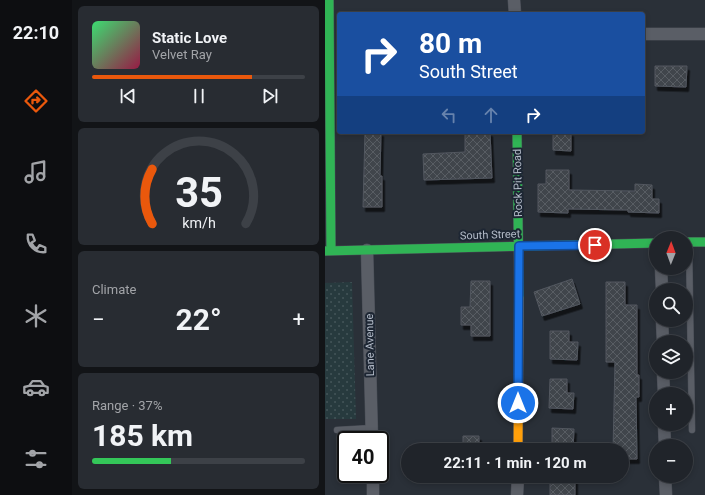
<!DOCTYPE html>
<meta charset="utf-8">
<style>
body{margin:0;font-family:Roboto,sans-serif;background:#282c32;color:#f1f3f6;height:100vh;display:flex;flex-direction:column;font-size:15px;white-space:nowrap}
*{box-sizing:border-box;margin:0}
p{font-size:13px;color:#a2a4a8}
.icon{flex:none;width:22px;height:22px;fill:none;stroke:currentColor;stroke-width:2;stroke-linecap:round;stroke-linejoin:round}
.map{position:relative;flex:1;overflow:hidden}
.side{display:flex;flex-direction:column;gap:6px;padding:6px;background:#121417;width:253px}
.side>*{flex:none}
.hud{position:absolute;left:12px;top:12px;width:308px;height:122px;border-radius:4px;box-shadow:0 2px 6px #0003,0 0 0 1px #3d4147;background:#1a4fa0;color:#fff;overflow:hidden}
.needle{width:26px;rotate:1deg}
.controls{position:absolute;left:324px;top:231px;display:grid;gap:8px}
.controls a{display:grid;place-items:center;width:44px;height:44px;border-radius:50%;background:#20242a;box-shadow:0 2px 6px #0003,0 0 0 1px #3d4147;font-size:20px}
.speed{position:absolute;left:12px;top:431px;display:flex;gap:8px;font-size:20px;font-weight:700;text-align:center}
.speed>*{display:grid;place-content:center;width:52px;height:52px;border-radius:50%;background:#20242a;box-shadow:0 2px 6px #0003,0 0 0 1px #3d4147;line-height:1}
.speed .limit{border:2px solid #111;border-radius:6px;background:#fff;color:#111}
.pin{position:absolute;display:grid;place-items:center;width:34px;height:34px;color:#fff;margin:-17px;border:2px solid #fff;border-radius:50%;box-shadow:0 1px 4px #0007}
.me{position:absolute;width:44px;margin:-22px;rotate:0deg;stroke-linejoin:round;filter:drop-shadow(0 0 3px #0008)}
.turn{display:flex;align-items:center;gap:14px;height:84px;padding:0 16px;font-size:18px}
.turn .icon{width:52px;height:52px;stroke-width:2.5}
.turn b{display:block;font-size:28px;line-height:34px}
.lanes{display:flex;align-items:center;height:38px;padding:0 16px;background:#0003;justify-content:center;gap:20px;direction:ltr}
.lanes .off{opacity:.35}
.big{font-size:30px;font-weight:700;line-height:1.1}
.side .card{flex:1;display:flex;flex-direction:column;justify-content:center;gap:6px;min-width:0;padding:0 14px;border-radius:6px;background:#282c32}
.side .dial{align-items:center;gap:0}
.dial svg{height:104px;overflow:visible;fill:none;stroke:#3d4147;stroke-width:7;stroke-linecap:round;text-anchor:middle}
.dial text{fill:#f1f3f6;stroke:none}
.song{display:flex;align-items:center;gap:12px}
.cover{width:48px;height:48px;border-radius:6px;background:linear-gradient(135deg,hsl(140 70% 55%),hsl(340 70% 35%))}
.played{height:4px;border-radius:2px;background:linear-gradient(90deg,#ea580c 75%,#3d4147 75%)}
.keys{display:flex;justify-content:space-around;direction:ltr}
.heat{display:flex;justify-content:space-between;align-items:center;font-size:22px;direction:ltr}
.charge{height:6px;border-radius:3px;background:linear-gradient(90deg,#34c759 37%,#3d4147 0)}
.trip{position:absolute;left:76px;top:443px;width:228px;height:40px;border-radius:20px;background:#20242a;box-shadow:0 2px 6px #0003,0 0 0 1px #3d4147;font-weight:700;line-height:40px;text-align:center}
main{display:flex;flex:1;min-height:0}
.dock{display:flex;flex-direction:column;width:72px;justify-content:space-around;align-items:center;background:#0d0e11;color:#a2a4a8}
.dock .icon{width:28px;height:28px}
.dock .selected{color:#ea580c}
.dock b{font-size:18px;color:#f1f3f6}
.map>svg:first-child{display:block}
</style>
<main>
<nav class="dock">
<b>22:10</b>
<svg class="icon selected" aria-label="directions" viewBox="0 0 24 24"><path d="M12 3l9 9-9 9-9-9zM9 14v-3h6M13 9l2 2-2 2"/></svg>
<svg class="icon" aria-label="music" viewBox="0 0 24 24"><path d="M9 18V5l10-2v13"/><circle cx="6" cy="18" r="3"/><circle cx="16" cy="16" r="3"/></svg>
<svg class="icon" aria-label="phone" viewBox="0 0 24 24"><path d="M5 4h4l2 5-3 2q2 4 5 5l2-3 5 2v4C11 20 4 13 5 4z"/></svg>
<svg class="icon" aria-label="climate" viewBox="0 0 24 24"><path d="M12 3v18M4 7l16 10M4 17L20 7"/></svg>
<svg class="icon" aria-label="car" viewBox="0 0 24 24"><path d="M5 17H2v-5l4-1 3-4h7l3 4 3 1v5h-3M9 17h6M6 11h13"/><circle cx="7" cy="17" r="2"/><circle cx="17" cy="17" r="2"/></svg>
<svg class="icon" aria-label="filters" viewBox="0 0 24 24"><path d="M4 7h16M4 17h16"/><circle cx="9" cy="7" r="2"/><circle cx="15" cy="17" r="2"/></svg>
</nav>
<section class="side">
<div class="card">
<div class="song"><i class="cover"></i><div><b>Static Love</b><p>Velvet Ray</p></div></div>
<div class="played"></div>
<div class="keys"><svg class="icon" aria-label="previous" viewBox="0 0 24 24"><path d="M18 5L8 12l10 7zM5 5v14"/></svg><svg class="icon" aria-label="pause" viewBox="0 0 24 24"><path d="M8 5v14M16 5v14"/></svg><svg class="icon" aria-label="next" viewBox="0 0 24 24"><path d="M6 5l10 7-10 7zM19 5v14"/></svg></div>
</div>
<div class="card dial"><svg viewBox="0 0 100 80">
<path d="M14 69A42 42 0 1 1 86 69"/>
<path d="M14 69A42 42 0 0 1 14 27" stroke="#ea580c"/>
<text x="50" y="56" font-size="32" font-weight="700">35</text>
<text x="50" y="72" font-size="11">km/h</text>
</svg></div>
<div class="card"><p>Climate</p>
<div class="heat"><a>−</a><b class="big">22°</b><a>+</a></div>
</div>
<div class="card"><p>Range · 37%</p><b class="big">185 km</b><div class="charge"></div></div>
</section>
<div class="map">
<svg width="380" height="495" viewBox="0 0 380 495">
<defs>
<pattern id="grass-dots" width="8" height="8" patternUnits="userSpaceOnUse"><rect width="8" height="8" fill="#273a3e"/><path d="M2 2h.1M6 6h.1" fill="none" stroke="#445559" stroke-width="1.8" stroke-linecap="round"/></pattern>
<pattern id="building-cross-hatch" width="8" height="8" patternUnits="userSpaceOnUse"><rect width="8" height="8" fill="#3f444c"/><path d="M0 0l8 8M0 8l8-8" fill="none" stroke="#585d64"/></pattern>
<filter id="shadow"><feDropShadow dx="2.5" dy="4.5" stdDeviation="0" flood-color="#0009"/></filter>
</defs>
<rect width="100%" height="100%" fill="#2a3038"/>
<!-- grass -->
<path fill="url(#grass-dots)" d="M27 282 31 419H0V283Z"/>
<!-- building -->
<path fill="url(#building-cross-hatch)" stroke="#52575f" filter="url(#shadow)" d="M330 66H362L361 87 330 86Z
M40 132H56L55 176H57V207H38Z
M140 132H165L167 178 99 180 98 154 140 152Z
M228 132H246V151L228 150Z
M221 170H244V190L310 191V184L327 185V199H334V213L303 212V210L243 209V213L213 212V184H221Z
M247 279 255 304 217 316 209 292Z
M146 281H165V336H146V325H136V307H145Z
M281 282H300V305H312V375H314V397H311L312 459H297V450H288L290 362H281Z
M225 331H244V342H253L252 360 225 359Z
M225 379H242V393H249L248 409 224 408Z
M227 428 249 429 248 450H227Z
M138 436H154V450H138Z
M225 476H250V495H225Z"/>
<g fill="none" stroke-linecap="round" stroke-linejoin="round">
<!-- lane casing -->
<g stroke="#484c55" stroke-width="7">
<path id="lane" d="M364 244 367 430
M12 430 47 428"/>
</g>
<!-- street casing -->
<g stroke="#484c55" stroke-width="13">
<path id="street" d="M189 0 190 14
M318 34H380
M42 250 47 440
M336 268 337 290
M337 320 338 342
M338 372 339 394
M339 424 340 446
M48 474V495
M340 476 341 495
M192 495 193 476"/>
</g>
<!-- fast casing -->
<g stroke="#484c55" stroke-width="10">
<path id="fast" d="M4 0 6 251
M192 132 194 298
M361 242H380
M0 251 331 243"/>
</g>
<!-- slow casing -->
<g stroke="#484c55" stroke-width="10">
<path id="slow" d="M193 450 194 298"/>
</g>
<!-- lane -->
<use href="#lane" stroke="#5a5e66" stroke-width="6"/>
<!-- street -->
<use href="#street" stroke="#5a5e66" stroke-width="12"/>
<!-- fast -->
<use href="#fast" stroke="#30b455" stroke-width="9"/>
<!-- slow -->
<use href="#slow" stroke="#ff9f0a" stroke-width="9"/>
</g>
<g fill="none" stroke-linecap="round" stroke-linejoin="round">
<!-- route casing -->
<g stroke="#114b97" stroke-width="10">
<path id="route" d="M193 403 194 246 270 245"/>
</g>
<!-- route -->
<use href="#route" stroke="#1a73e8" stroke-width="7"/>
</g>
<g text-anchor="middle" dominant-baseline="central" stroke-width="4" stroke-linejoin="round" paint-order="stroke">
<!-- street labels -->
<g font-size="11" fill="#b4bcc9" stroke="#1d2633">
<text transform="translate(193 183) rotate(-91)">Rock Pit Road</text>
<text transform="translate(165 235) rotate(-2)">South Street</text>
<text transform="translate(45 345) rotate(-91)">Lane Avenue</text>
</g>
</g>
</svg>
<div class="controls">
<a><svg class="needle" viewBox="-14 -14 28 28"><path d="M0-13l5 13h-10z" fill="#e53935"/><path d="M0 13l5-13h-10z" fill="#a2a4a8"/></svg></a>
<a><svg class="icon" aria-label="search" viewBox="0 0 24 24"><circle cx="10" cy="10" r="6"/><path d="M15 15l6 6"/></svg></a>
<a><svg class="icon" aria-label="layers" viewBox="0 0 24 24"><path d="M12 4l9 5-9 5-9-5zM3 14l9 5 9-5"/></svg></a>
<a>+</a>
<a>−</a>
</div>
<div class="speed"><div class="limit">40</div></div>
<div class="pin" style="left:270px;top:245px;background:#d93025"><svg class="icon" aria-label="arrive" viewBox="0 0 24 24"><path d="M6 21V4h12l-3 4 3 4H6"/></svg></div>
<svg class="me" style="left:193px;top:403px" viewBox="-20 -20 40 40"><circle r="17" fill="#1a73e8" stroke="#fff" stroke-width="3"/><path d="M0-11L8 9 0 5-8 9z" fill="#fff"/></svg>
<div class="trip">22:11 · 1 min · 120 m</div>
<div class="hud">
<div class="turn"><svg class="icon" aria-label="right" viewBox="0 0 24 24"><path d="M7 20v-9h11M14 6l5 5-5 5"/></svg><div><b>80 m</b>South Street</div></div>
<div class="lanes"><svg class="icon off" aria-label="left" viewBox="0 0 24 24"><path d="M17 20v-9H6M10 6l-5 5 5 5"/></svg><svg class="icon off" aria-label="ahead" viewBox="0 0 24 24"><path d="M12 20V5M6 11l6-6 6 6"/></svg><svg class="icon" aria-label="right" viewBox="0 0 24 24"><path d="M7 20v-9h11M14 6l5 5-5 5"/></svg></div>
</div>
</div>
</main>
